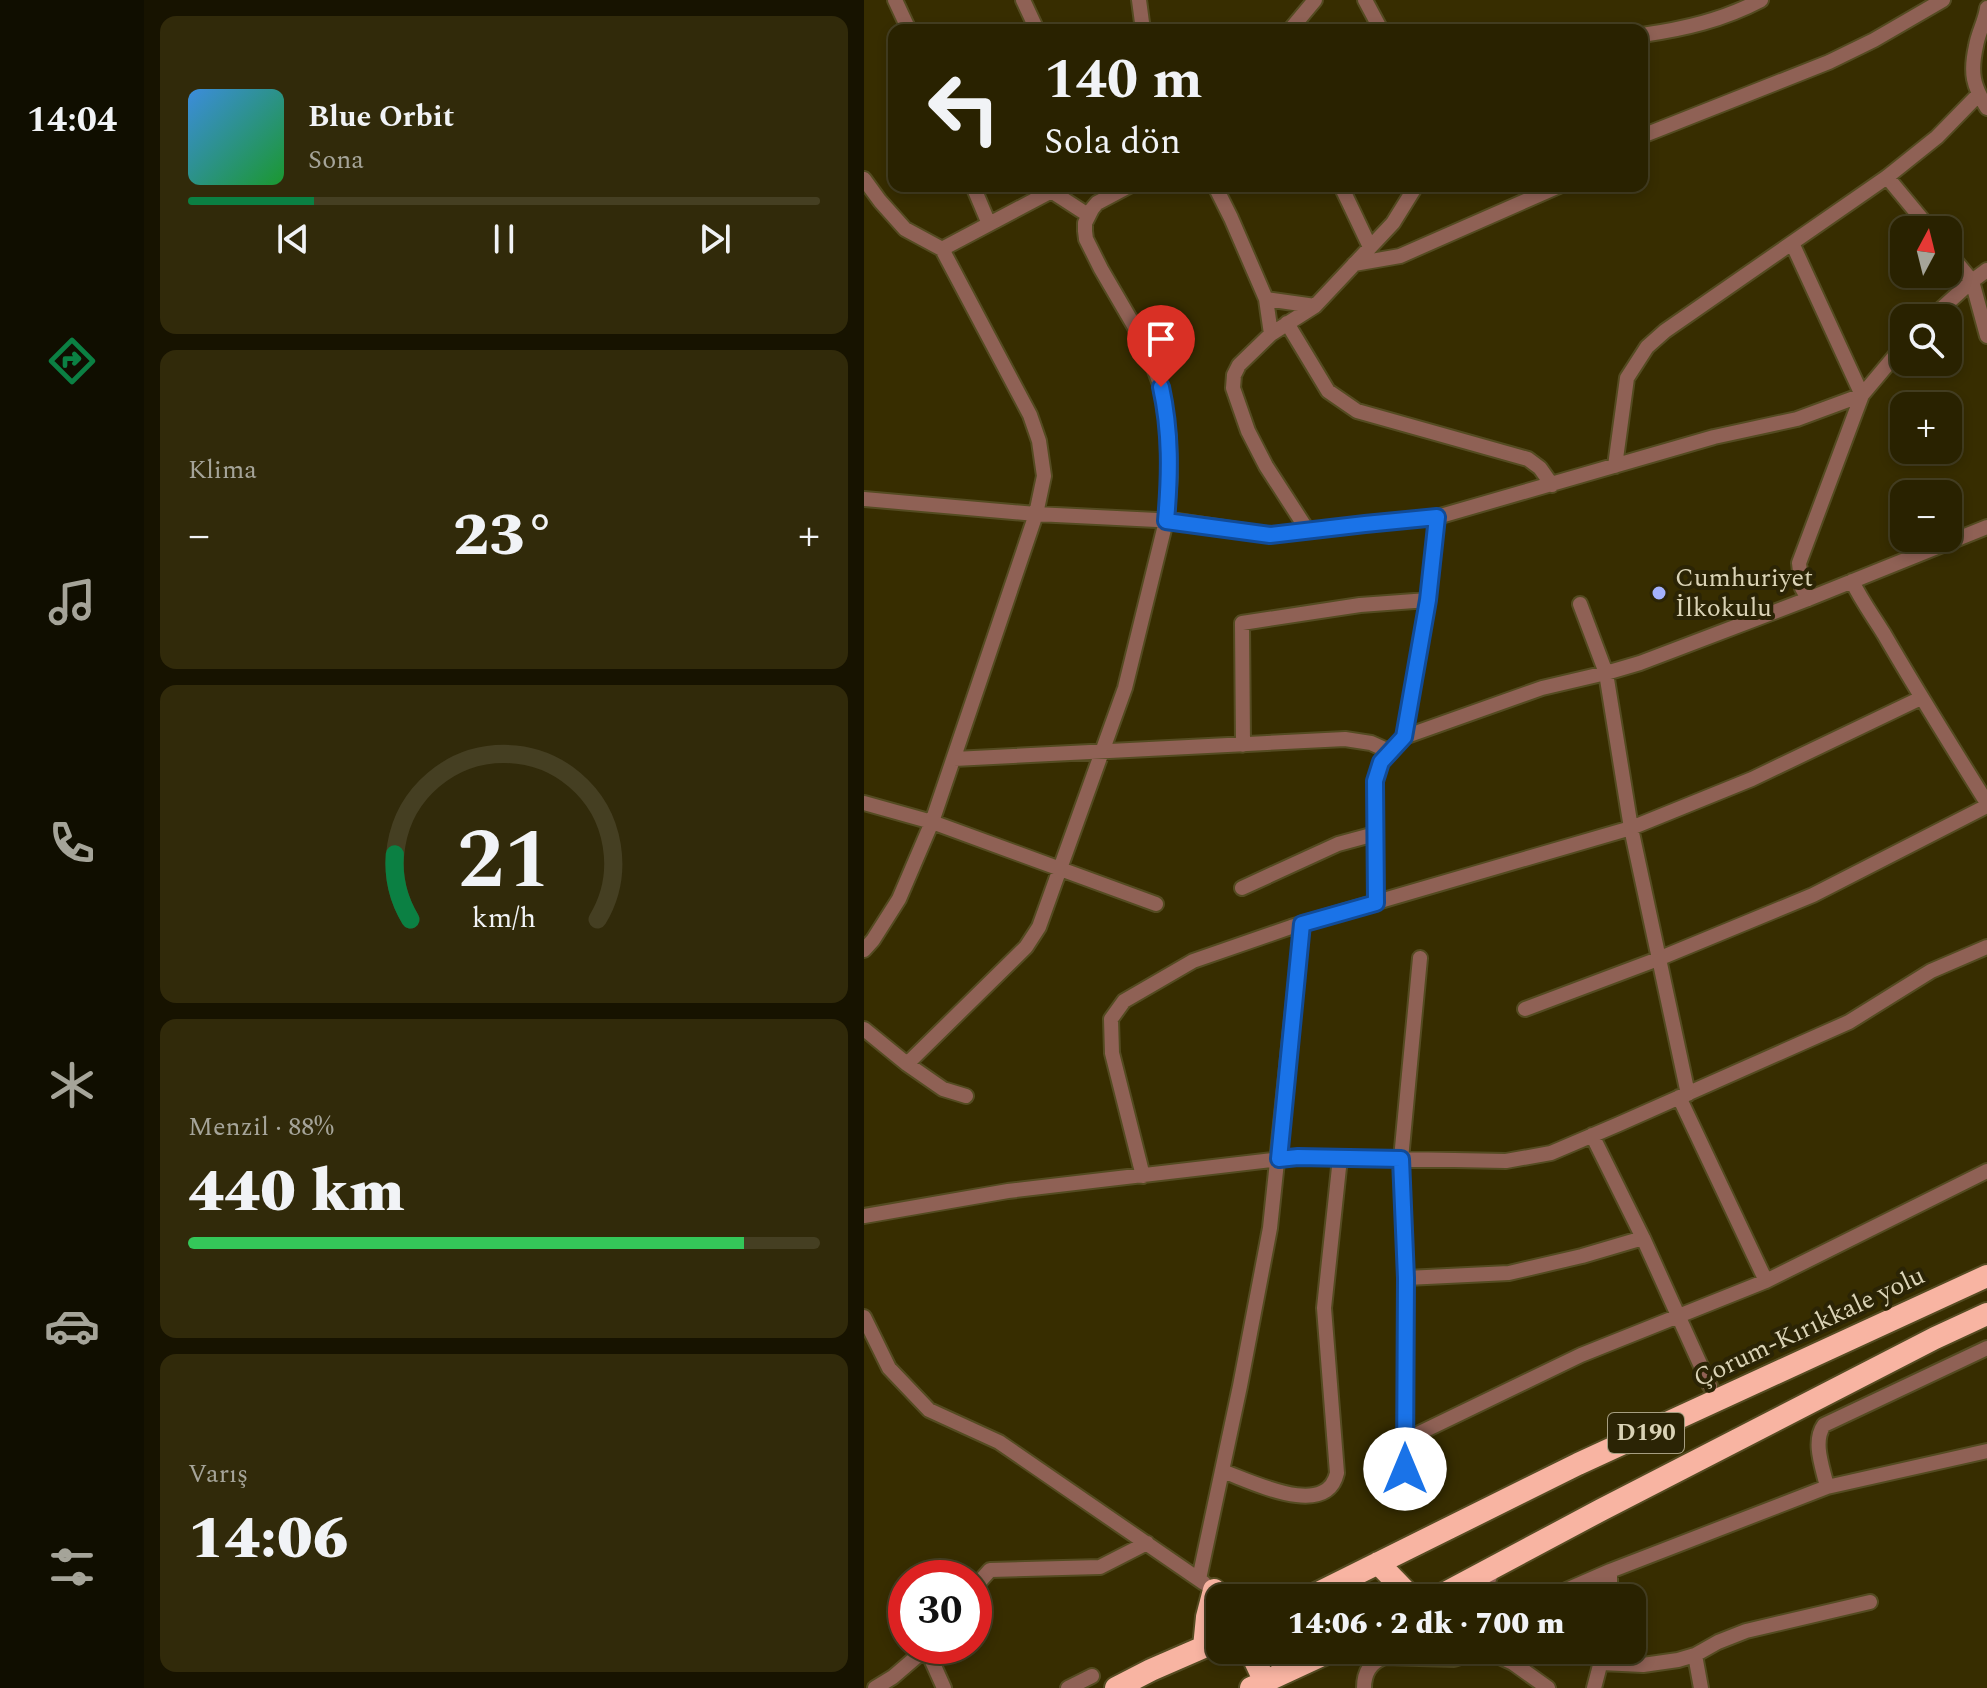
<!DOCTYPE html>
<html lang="tr">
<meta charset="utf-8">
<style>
body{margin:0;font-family:Spectral,serif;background:#312a0a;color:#f1f3f6;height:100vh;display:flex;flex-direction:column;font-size:30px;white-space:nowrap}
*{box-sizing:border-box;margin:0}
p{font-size:26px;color:#a5a499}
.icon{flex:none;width:44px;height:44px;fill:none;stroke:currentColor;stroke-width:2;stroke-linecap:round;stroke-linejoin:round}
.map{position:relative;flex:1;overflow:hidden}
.sheet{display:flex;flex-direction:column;gap:16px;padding:16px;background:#171300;width:720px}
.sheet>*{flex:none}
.top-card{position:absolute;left:24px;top:24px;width:760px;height:168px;border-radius:16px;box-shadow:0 4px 12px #0003,0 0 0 2px #453f22;background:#292200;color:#f1f3f6;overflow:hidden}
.needle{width:52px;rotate:7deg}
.tools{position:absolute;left:1026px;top:216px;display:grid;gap:16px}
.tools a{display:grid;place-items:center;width:72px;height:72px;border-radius:16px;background:#292200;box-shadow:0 4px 12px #0003,0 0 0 2px #453f22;font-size:40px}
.speed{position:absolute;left:24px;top:1560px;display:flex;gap:16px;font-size:40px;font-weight:700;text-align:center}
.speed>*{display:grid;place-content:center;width:104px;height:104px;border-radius:50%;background:#292200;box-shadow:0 4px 12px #0003,0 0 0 2px #453f22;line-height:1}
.speed .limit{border:12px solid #d22;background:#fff;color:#111}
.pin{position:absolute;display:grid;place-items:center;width:68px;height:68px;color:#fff;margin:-82px -34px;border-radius:50% 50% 50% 0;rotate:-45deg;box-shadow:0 0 8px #0007}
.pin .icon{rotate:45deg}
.me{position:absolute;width:88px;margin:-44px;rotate:0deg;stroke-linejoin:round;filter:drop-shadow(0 0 6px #0008)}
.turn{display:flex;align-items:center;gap:28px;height:168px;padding:0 24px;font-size:36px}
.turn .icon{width:104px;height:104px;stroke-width:2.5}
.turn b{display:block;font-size:56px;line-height:68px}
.big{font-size:60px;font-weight:800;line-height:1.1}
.sheet .widget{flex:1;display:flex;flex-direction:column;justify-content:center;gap:12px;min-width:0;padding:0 28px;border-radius:16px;background:#312a0a}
.sheet .dial{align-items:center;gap:0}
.dial svg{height:208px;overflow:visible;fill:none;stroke:#453f22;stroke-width:7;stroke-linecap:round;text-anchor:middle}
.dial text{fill:#f1f3f6;stroke:none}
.song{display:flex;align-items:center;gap:24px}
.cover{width:96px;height:96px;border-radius:12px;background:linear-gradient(135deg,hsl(210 70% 55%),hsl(130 70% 35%))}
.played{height:8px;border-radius:4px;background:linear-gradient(90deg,#0b8043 20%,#453f22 20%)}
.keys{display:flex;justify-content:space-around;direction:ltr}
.heat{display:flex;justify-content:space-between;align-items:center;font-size:44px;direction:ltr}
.charge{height:12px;border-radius:6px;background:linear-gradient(90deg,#34c759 88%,#453f22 0)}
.trip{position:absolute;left:342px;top:1584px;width:440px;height:80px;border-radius:16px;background:#292200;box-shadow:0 4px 12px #0003,0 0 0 2px #453f22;font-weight:800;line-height:80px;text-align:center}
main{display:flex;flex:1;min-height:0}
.tabs{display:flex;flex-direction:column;width:144px;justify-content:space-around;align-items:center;background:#100e00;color:#a5a499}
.tabs .icon{width:56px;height:56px}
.tabs .active{color:#0b8043}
.tabs b{font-size:36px;color:#f1f3f6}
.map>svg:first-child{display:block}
</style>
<main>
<nav class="tabs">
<b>14:04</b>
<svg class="icon active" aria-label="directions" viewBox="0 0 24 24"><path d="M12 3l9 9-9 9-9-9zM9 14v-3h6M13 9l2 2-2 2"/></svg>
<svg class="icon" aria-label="music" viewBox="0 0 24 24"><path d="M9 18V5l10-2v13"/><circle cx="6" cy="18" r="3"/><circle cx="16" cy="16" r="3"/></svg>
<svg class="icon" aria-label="phone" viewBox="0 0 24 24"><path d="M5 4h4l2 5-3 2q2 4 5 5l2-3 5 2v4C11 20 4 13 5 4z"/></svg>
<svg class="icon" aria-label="climate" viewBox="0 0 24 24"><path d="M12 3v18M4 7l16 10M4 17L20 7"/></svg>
<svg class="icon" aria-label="car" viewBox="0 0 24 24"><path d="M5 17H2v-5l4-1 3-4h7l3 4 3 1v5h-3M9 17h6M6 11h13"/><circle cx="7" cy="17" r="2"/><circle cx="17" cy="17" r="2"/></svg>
<svg class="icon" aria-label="filters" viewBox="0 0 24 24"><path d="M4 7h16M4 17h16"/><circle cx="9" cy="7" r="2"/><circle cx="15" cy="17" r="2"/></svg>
</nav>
<section class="sheet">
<div class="widget">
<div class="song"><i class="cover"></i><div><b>Blue Orbit</b><p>Sona</p></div></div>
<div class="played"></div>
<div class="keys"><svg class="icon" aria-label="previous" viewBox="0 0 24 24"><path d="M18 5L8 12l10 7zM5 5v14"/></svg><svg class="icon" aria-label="pause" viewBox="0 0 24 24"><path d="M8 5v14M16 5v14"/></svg><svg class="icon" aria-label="next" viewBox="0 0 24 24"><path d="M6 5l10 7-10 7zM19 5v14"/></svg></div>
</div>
<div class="widget"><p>Klima</p>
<div class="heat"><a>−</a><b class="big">23°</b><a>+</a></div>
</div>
<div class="widget dial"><svg viewBox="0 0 100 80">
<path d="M14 69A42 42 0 1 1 86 69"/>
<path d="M14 69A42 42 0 0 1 8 44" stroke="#0b8043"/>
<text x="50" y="56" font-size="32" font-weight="700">21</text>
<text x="50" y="72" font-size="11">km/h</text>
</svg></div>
<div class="widget"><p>Menzil · 88%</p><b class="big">440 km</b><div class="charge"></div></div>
<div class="widget"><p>Varış</p><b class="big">14:06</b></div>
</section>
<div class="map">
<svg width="1123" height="1688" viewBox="0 0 1123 1688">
<rect width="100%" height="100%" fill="#372d00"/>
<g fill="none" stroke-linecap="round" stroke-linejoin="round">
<!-- minor casing -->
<g stroke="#544b21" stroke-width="18">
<path id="minor" d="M31 0 45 30
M159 0 173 30
M275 0 279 30
M501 0 517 30
M1123 8C1121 22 1114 33 1112 46 1106 73 1109 86 1123 108
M426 30 451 0
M778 35C820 29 859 20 897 0
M778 136 965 62 1010 40 1079 0
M1023 177 1067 230
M0 179 16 201 41 229 78 249
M109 186 125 224
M351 186 367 218 402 299 407 334
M477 186 506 247
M187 191 224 215
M928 243 998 395 935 563 938 588 944 599
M1084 252 1108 281 1123 336
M490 264 536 256 695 186
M402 299 451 306
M1067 318 1108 281 1123 270
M423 323 464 391 493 411 664 459 676 468 688 485
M751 466 763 378 783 347 801 331 1023 177 1073 137 1114 95
M0 499 172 514 313 521 406 535 501 524 573 517 850 437 933 419 998 395 1040 345
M444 531 402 466 384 431 369 388 370 375 375 365 407 334 451 306 529 223 552 186
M988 581C997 600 1009 616 1020 634 1053 691 1088 747 1123 803
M716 604 742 673 767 828 824 1094
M540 737 564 600 573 517
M379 745 378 623 496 605 564 600
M90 759 481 739 507 743 527 752
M0 803 68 822 292 904
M378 888 474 844 511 834
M512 903 511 781 517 762 540 737 678 688 742 673 776 663 944 599 1123 527
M0 950 9 940 35 899 68 822 172 514 180 476 175 441 166 415 78 249 197 186
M661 1009 794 959 949 895 1123 806
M0 1029 43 1064 79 1089 102 1096
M43 1064 162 947 175 927 261 688 302 521 306 477 305 438 297 387 283 348 237 269 222 239 221 231V223L228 209 233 203 265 186
M815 1097 902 1281
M728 1135 779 1238 846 1386
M279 1176 248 1053 247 1019 260 1001 329 961 427 927 767 828 888 779 1057 698
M0 1216 144 1191 434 1157 642 1161 687 1153 755 1124 985 1022 1067 971 1123 947
M542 1278 645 1273 718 1256 779 1238
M0 1317 25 1368 65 1410 135 1442 340 1583
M541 1440 717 1355 902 1281 1123 1171
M358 1471C387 1481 462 1520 473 1473L460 1308 476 1158
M963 1487C959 1468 948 1442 960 1425L1123 1348
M541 1498 542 1278 537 1159 556 958
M746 1571V1598
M335 1579 376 1386 406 1228 438 924
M110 1588 126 1570 236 1567 283 1543
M350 1590 396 1598
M618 1598 629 1568
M684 1598 746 1571 963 1487 1123 1451
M63 1650 80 1688
M621 1650 649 1663 684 1688
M831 1655 837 1688
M737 1663 779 1665 814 1660 831 1655 854 1642 882 1631 1006 1602
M11 1688 29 1677 65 1646
M204 1688 228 1676
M500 1688C500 1673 506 1662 521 1657L590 1659 600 1656 606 1650
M730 1688 740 1650"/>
</g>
<!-- highway casing -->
<g stroke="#544b21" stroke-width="26">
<path id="highway" d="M514 1563 548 1598
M444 1598 714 1464 1123 1276
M572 1598 737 1510 1071 1338 1123 1314
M340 1647 343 1617 350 1590
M386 1650 401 1682
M252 1688 287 1670 356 1640
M387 1688 469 1650"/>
</g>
<!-- minor -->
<use href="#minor" stroke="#8f6155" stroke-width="14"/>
<!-- highway -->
<use href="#highway" stroke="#f8b4a2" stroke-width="22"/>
</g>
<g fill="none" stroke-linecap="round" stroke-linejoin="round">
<!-- route casing -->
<g stroke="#114b97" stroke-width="20">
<path id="route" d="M297 387C307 432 306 475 302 521L406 535 501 524 573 517 564 600 540 737 517 762 511 781 512 903 438 924 415 1159 434 1157 537 1159 542 1278 541 1469"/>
</g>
<!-- route -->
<use href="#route" stroke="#1a73e8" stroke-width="14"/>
</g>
<!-- markers -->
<circle fill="#a4b2fc" stroke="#2b2405" stroke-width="3" cx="795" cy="593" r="8"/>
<g text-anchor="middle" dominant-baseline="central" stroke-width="8" stroke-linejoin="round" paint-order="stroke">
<!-- shield labels -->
<rect fill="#2b2405" stroke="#a69e81" stroke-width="2" x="744" y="1413" width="76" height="40" rx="6"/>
<g font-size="24" font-weight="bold" fill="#dad3b6">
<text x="782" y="1433">D190</text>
</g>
<!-- poi labels -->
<g font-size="26" fill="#dad3b6" stroke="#2b2405" text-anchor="start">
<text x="811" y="578">Cumhuriyet<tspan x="811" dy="30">İlkokulu</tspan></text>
</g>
<!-- street labels -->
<g font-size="26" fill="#dad3b6" stroke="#2b2405">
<text transform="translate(945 1327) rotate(-25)">Çorum-Kırıkkale yolu</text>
</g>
</g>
</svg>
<div class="tools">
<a><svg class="needle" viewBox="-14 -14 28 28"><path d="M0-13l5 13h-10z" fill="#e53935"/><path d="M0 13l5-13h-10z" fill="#a5a499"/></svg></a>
<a><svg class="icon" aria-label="search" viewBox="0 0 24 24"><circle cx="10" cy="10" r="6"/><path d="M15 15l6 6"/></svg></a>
<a>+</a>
<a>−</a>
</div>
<div class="speed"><div class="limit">30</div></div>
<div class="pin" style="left:297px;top:387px;background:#d93025"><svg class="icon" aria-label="arrive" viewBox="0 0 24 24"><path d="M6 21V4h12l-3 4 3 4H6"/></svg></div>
<svg class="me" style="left:541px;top:1469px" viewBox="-20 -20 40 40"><circle r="19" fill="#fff"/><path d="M0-13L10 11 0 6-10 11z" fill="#1a73e8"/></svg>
<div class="trip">14:06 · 2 dk · 700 m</div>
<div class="top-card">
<div class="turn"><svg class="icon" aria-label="left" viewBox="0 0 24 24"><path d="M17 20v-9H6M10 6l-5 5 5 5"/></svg><div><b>140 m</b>Sola dön</div></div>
</div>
</div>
</main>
